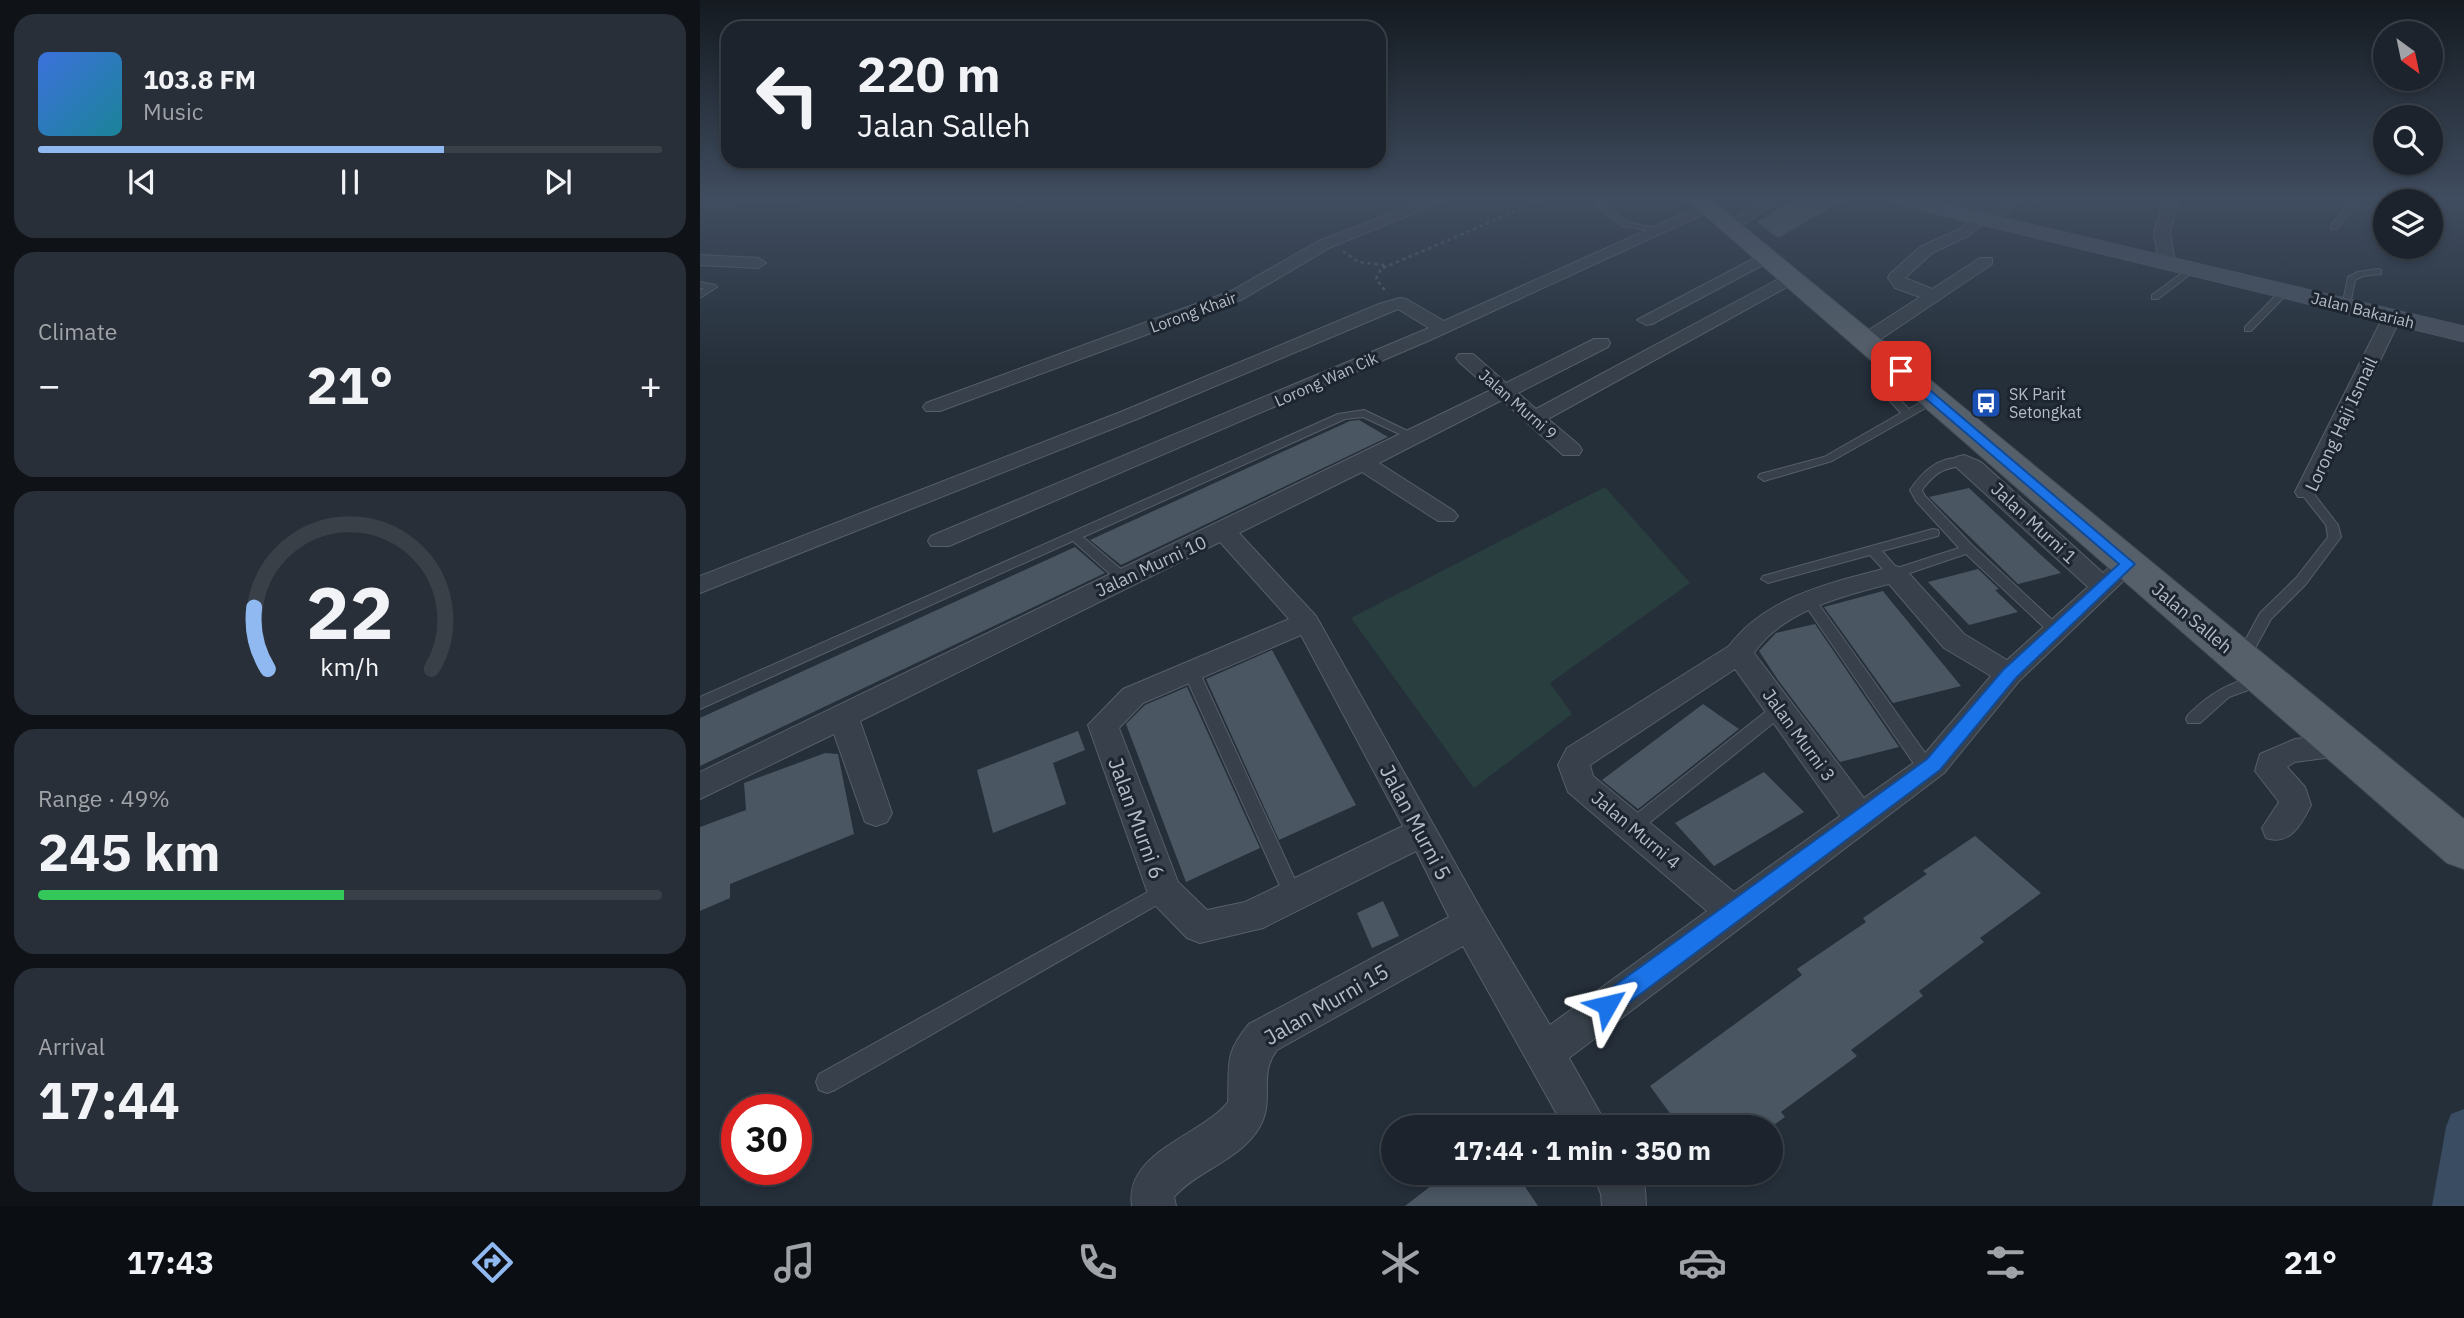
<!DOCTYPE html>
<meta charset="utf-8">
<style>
body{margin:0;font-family:"IBM Plex Sans",sans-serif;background:#292f38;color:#f1f3f6;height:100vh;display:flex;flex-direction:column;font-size:26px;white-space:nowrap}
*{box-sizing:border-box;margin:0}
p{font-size:23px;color:#a0a4a9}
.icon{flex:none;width:38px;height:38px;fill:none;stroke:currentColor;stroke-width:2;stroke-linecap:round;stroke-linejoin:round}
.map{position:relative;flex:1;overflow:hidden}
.side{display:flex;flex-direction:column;gap:14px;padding:14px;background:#0f1318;width:700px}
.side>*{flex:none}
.banner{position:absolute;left:21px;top:21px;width:665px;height:147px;border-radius:21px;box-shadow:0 4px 10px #0003,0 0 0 2px #3a4048;background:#1c232c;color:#f1f3f6;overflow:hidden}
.needle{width:46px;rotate:147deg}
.controls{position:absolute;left:1673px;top:21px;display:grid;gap:14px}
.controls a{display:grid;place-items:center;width:70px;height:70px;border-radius:50%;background:#1c232c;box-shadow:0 4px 10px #0003,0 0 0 2px #3a4048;font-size:35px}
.speed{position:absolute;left:21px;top:1094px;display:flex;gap:14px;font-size:35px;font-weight:700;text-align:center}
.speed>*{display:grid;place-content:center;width:91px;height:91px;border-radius:50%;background:#1c232c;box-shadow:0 4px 10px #0003,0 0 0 2px #3a4048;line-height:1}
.speed .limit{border:10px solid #d22;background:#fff;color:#111}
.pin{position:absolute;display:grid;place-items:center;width:60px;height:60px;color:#fff;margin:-30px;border-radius:14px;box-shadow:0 4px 10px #0006}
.me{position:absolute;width:77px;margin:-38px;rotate:53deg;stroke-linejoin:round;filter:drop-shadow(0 0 5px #0008)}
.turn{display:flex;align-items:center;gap:24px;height:147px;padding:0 21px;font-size:32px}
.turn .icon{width:91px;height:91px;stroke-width:2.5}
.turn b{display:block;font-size:49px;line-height:60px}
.big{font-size:52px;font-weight:700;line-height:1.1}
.side .card{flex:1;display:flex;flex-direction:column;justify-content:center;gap:10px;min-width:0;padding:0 24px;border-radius:21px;background:#292f38}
.side .dial{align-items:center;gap:0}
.dial svg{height:182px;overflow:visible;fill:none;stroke:#3a4048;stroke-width:7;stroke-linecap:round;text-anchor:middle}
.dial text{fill:#f1f3f6;stroke:none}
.song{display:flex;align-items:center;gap:21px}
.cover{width:84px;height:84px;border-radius:10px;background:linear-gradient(135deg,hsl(220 70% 55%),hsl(190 70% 35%))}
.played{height:7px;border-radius:4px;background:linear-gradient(90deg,#8fb9f0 65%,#3a4048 65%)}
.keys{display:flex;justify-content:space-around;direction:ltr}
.heat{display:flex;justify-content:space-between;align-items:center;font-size:38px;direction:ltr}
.charge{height:10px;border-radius:5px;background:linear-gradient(90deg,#34c759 49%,#3a4048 0)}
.trip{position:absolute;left:681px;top:1115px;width:402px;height:70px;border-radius:35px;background:#1c232c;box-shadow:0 4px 10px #0003,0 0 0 2px #3a4048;font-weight:700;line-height:70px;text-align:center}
.dock{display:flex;height:112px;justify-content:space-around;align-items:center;background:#0b0e12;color:#a0a4a9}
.dock .icon{width:49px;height:49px}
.dock .on{color:#8fb9f0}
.dock b{font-size:32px;color:#f1f3f6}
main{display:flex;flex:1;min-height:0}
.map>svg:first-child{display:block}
</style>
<main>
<section class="side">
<div class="card">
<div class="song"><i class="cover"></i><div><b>103.8 FM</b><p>Music</p></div></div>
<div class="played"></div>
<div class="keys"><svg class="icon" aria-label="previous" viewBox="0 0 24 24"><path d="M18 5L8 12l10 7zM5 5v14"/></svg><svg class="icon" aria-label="pause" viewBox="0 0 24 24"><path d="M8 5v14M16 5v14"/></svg><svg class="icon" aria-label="next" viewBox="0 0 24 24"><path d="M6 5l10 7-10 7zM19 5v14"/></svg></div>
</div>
<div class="card"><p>Climate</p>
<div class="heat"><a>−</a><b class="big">21°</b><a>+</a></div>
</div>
<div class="card dial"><svg viewBox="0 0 100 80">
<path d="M14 69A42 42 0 1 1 86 69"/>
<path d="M14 69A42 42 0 0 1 8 42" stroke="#8fb9f0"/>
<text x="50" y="56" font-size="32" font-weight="700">22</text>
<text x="50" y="72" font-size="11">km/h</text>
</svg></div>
<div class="card"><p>Range · 49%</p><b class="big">245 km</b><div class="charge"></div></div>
<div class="card"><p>Arrival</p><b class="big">17:44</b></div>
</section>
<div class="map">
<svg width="1764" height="1206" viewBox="0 0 1764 1206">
<rect width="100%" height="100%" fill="#252f3a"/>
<!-- green -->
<path fill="#293e3e" d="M905 487 990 583 850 683 872 714 774 788 651 618Z"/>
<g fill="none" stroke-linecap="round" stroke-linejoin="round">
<!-- stream -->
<path stroke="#3a4c61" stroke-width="4.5" d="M0 207 102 198"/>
<!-- canal -->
<path fill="#3a4c61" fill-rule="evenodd" d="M1764 1109V1206H1732L1746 1127 1751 1114Z"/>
</g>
<!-- building -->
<path fill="#4b5663" d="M1096 198H1147L1078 238 1057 222Z
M659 420 688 437 421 565 390 540 650 421Z
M1269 488 1342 556 1361 573 1318 584 1229 497Z
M375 547 405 573 0 766V718Z
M1278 569 1299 589 1295 590 1318 612 1269 625 1228 582Z
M1183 591 1186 595 1261 686 1193 703 1124 607Z
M1115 624 1199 747 1140 762 1078 680 1059 651 1076 633Z
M572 650 656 805 579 840 506 679Z
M487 687 560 848 486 882 426 724 445 705Z
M1003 704 1039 729 938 809 902 780Z
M378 731 385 750 353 763 366 804 293 833 277 770Z
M125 753 138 754 154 834 30 884V898L0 911V827L46 810 44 783Z
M1064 772 1104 812 1014 866 975 823Z
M1275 836 1341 893 1280 938 1284 942 1219 991 1223 996 1151 1050 1157 1056 1081 1112 1085 1117 1071 1127H980L950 1086 1102 975 1097 969 1166 922 1163 918 1227 874 1223 871Z
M683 901 699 936 672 948 657 913Z
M749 1172H815L838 1206H705Z"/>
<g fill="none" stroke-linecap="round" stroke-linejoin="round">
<!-- lane casing -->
<g stroke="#565f69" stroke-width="2">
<path id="lane" d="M832 198H840L841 199 837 201Z
M1653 198H1661L1637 229H1631V225Z
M897 201H903L926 222 965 230 961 232 921 226 897 205Z
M1490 267 1497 269 1458 299H1452V295Z
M1678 269 1681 270V274L1663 276 1655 280 1650 305 1642 307 1648 277 1658 272Z
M0 282 15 285 17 287 0 298V291L4 288H0Z
M1582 289 1590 291 1551 331H1545V327Z
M1219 383 1223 384V388L1199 399 1209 409 1230 397H1238V401L1132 461 1064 481 1058 477 1060 474 1124 457 1201 413 1187 398Z
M664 410 718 436 716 438H708L663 417 645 419 383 537 428 575 430 578 428 581H418L373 541 0 709V697L638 414Z
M1264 458 1268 459V465C1245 468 1237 470 1222 490L1225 496 1273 546 1361 628 1363 631 1361 634H1351L1266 554 1195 578 1190 577 1170 555 1068 583 1061 579 1063 576 1233 529 1238 530 1239 533 1238 536 1182 551 1197 568 1259 548 1216 501 1210 490C1223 471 1239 456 1264 458Z
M1606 488 1610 489 1638 525 1641 537 1606 584 1571 619 1547 663H1537L1535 659 1560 613 1596 578 1628 537 1626 525 1600 492Z
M1110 597 1115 599 1233 764 1235 769 1233 774 1227 775 1221 774 1103 602Z
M491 666 496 667 499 671 603 897 601 903 594 905 587 903 585 897 483 671 486 667Z
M1560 675 1565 676 1568 680 1565 684 1529 697 1500 723H1488L1486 719 1488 715C1510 693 1530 682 1560 675Z
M1080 703 1086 705 1088 709 1086 713 938 832 932 834 926 832 923 827 926 822 1074 705Z
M464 883 471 885 473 891 471 897 135 1090 127 1093 119 1090 116 1082 119 1074Z"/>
</g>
<!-- street casing -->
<g stroke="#565f69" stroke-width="2">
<path id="street" d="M732 198H751L631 247 543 299 240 411H226L223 407 226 403 531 291 619 241Z
M1067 198H1084L1035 230H1025V224Z
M1305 198H1320L1296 224 1284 222 1270 235 1232 253 1205 278 1232 289 1280 258H1292V264L1172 345H1158L1156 341 1158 337 1220 297 1195 288 1188 278 1190 274 1220 247 1260 229 1275 215 1287 217Z
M1465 198H1479L1470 233 1475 263 1467 268 1459 263 1454 233Z
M1007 203 1014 207 1012 210 728 341 249 546H231L228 541 231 536 729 328 698 309 691 312 437 419 0 593V576L423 411 679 304 700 298 706 299 744 321Z
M1066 252 1074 257 1072 260 952 324 946 325 937 320Z
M0 255 58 258 66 263 58 268 0 265Z
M1090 273 1098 278 1096 282 848 419 879 445 882 450 879 455H863L802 400 679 463 754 511 758 516 754 521H738L662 472 539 533 616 616 783 913 850 1025 1007 911 868 792 858 765 867 748 1029 646C1067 595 1137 581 1195 566L1204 568 1264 634 1307 660 1388 587 1256 467 1253 462 1256 457 1264 455 1281 462 1403 573C1414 563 1421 554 1437 558L1441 564 1319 681 1244 773 869 1058 908 1127H864L763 946 577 1050C557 1076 576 1100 559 1128 540 1160 498 1170 474 1197L476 1206H432C424 1152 501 1136 528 1102 530 1065 523 1055 549 1024L749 917 716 851 563 928 500 943 487 938 452 902 447 891 388 725 423 689 589 619 520 542 160 721 192 813 187 822 176 826 165 822 134 734 0 799V772L791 390 759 362 756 358 759 354H773L806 383 894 339H908L910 343 908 347 818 393 836 409ZM1189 584 1244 648 1291 676 1222 757 1164 798 1054 653C1082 611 1143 596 1189 584ZM601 635 703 826 545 902 507 910 478 882 419 728 443 703ZM1035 669 1140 816 1034 892 893 776 890 765Z
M1692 312 1701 317 1617 492 1614 497H1598L1595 492 1683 317Z
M1643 734 1654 738 1658 746 1654 754 1595 762 1587 767 1605 787 1611 805C1601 825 1590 846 1566 838L1562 828 1579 802 1555 771 1560 754 1595 739Z
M892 1172H938L945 1189 946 1206H902L901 1194Z"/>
</g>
<!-- secondary casing -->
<g stroke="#565f69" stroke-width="1">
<path id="secondary" d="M1185 198H1220L1764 326V342L1195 204Z"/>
</g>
<!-- primary casing -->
<g stroke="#414a54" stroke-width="2">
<path id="primary" d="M985 198H1009L1764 819V869L1747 863Z"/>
</g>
<!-- path -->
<path stroke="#485b5d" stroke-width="2.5" stroke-dasharray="3.5 3.5" stroke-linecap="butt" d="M643 251 658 262 683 265 676 279 687 293
M683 268 828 206"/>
<!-- lane -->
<use href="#lane" fill="#38414b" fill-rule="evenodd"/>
<!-- street -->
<use href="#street" fill="#38414b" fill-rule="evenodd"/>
<!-- secondary -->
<use href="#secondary" fill="#47505e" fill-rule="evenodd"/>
<!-- primary -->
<use href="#primary" fill="#56606b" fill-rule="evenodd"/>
</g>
<!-- sky -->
<linearGradient id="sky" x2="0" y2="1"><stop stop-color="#141a20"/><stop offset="0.54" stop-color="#404d60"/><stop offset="1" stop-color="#404d60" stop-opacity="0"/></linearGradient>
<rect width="1764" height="367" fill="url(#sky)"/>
<!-- route -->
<path fill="#1a73e8" stroke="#114b97" stroke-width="2" d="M1197 369H1205L1435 564 1316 678 1240 770 915 1013 907 1016 899 1013 896 1005 899 997 1227 759 1303 670 1419 564 1197 374Z"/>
<!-- icons -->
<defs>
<g id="bus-square" transform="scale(1.575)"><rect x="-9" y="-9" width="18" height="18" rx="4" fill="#1a4fb4" stroke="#1d2630"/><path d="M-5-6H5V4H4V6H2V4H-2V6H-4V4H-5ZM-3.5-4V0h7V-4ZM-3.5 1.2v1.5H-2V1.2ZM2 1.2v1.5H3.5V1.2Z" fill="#fff"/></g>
</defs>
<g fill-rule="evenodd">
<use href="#bus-square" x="1286" y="403"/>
</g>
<g text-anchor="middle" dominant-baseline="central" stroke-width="6" stroke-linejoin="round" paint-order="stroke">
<!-- far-street labels -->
<g font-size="16" fill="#b4bcc6" stroke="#1d2630">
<text transform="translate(1663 310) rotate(14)">Jalan Bakariah</text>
<text transform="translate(493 312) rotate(-20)">Lorong Khair</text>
<text transform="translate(626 379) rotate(-24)">Lorong Wan Cik</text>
<text transform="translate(818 404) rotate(41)">Jalan Murni 9</text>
</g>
<!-- far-poi labels -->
<g font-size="16" fill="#b4bcc6" stroke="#1d2630" text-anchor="start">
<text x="1309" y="394">SK Parit<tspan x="1309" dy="18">Setongkat</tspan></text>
</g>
<!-- street labels -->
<g font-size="18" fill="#b4bcc6" stroke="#1d2630">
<text transform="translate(1641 424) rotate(-65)">Lorong Haji Ismail</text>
<text transform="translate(1334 523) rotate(43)">Jalan Murni 1</text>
<text transform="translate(451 566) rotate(-25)">Jalan Murni 10</text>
<text transform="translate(1492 618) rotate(40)">Jalan Salleh</text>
<text transform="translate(1099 735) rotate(54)">Jalan Murni 3</text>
<text transform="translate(936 830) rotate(40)">Jalan Murni 4</text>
</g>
<!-- near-street labels -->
<g font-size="21" fill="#b4bcc6" stroke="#1d2630">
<text transform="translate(437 818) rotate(70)">Jalan Murni 6</text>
<text transform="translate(716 822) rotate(62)">Jalan Murni 5</text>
<text transform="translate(626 1004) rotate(-30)">Jalan Murni 15</text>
</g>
</g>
</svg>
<div class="controls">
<a><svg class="needle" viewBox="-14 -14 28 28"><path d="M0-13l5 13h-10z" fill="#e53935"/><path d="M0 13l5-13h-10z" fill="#a0a4a9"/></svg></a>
<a><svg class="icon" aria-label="search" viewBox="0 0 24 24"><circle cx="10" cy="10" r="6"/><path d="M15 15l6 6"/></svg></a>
<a><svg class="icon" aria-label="layers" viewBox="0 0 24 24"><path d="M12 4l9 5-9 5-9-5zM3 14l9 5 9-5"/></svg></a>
</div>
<div class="speed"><div class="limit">30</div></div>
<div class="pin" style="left:1201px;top:371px;background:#d93025"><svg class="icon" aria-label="arrive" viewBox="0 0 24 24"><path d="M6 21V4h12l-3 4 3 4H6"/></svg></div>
<svg class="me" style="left:907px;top:1005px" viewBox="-20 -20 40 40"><path d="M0-17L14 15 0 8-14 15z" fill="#1a73e8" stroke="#fff" stroke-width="4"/></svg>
<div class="trip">17:44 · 1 min · 350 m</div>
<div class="banner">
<div class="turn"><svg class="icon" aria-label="left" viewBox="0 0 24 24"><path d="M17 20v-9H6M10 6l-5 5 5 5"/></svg><div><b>220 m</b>Jalan Salleh</div></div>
</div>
</div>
</main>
<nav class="dock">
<b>17:43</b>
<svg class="icon on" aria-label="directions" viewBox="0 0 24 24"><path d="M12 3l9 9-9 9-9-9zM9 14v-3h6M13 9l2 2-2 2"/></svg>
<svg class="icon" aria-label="music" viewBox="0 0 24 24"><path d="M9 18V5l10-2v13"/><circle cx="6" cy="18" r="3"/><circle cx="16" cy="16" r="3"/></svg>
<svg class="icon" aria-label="phone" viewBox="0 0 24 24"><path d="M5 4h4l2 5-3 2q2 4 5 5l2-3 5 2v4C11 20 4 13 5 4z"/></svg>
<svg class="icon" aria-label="climate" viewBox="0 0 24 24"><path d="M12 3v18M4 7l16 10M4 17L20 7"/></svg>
<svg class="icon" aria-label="car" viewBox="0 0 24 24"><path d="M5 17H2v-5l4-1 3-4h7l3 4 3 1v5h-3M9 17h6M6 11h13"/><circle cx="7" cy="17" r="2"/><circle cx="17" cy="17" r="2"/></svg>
<svg class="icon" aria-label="filters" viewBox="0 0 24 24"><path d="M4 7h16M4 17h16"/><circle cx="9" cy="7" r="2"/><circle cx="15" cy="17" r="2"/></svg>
<b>21°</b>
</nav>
